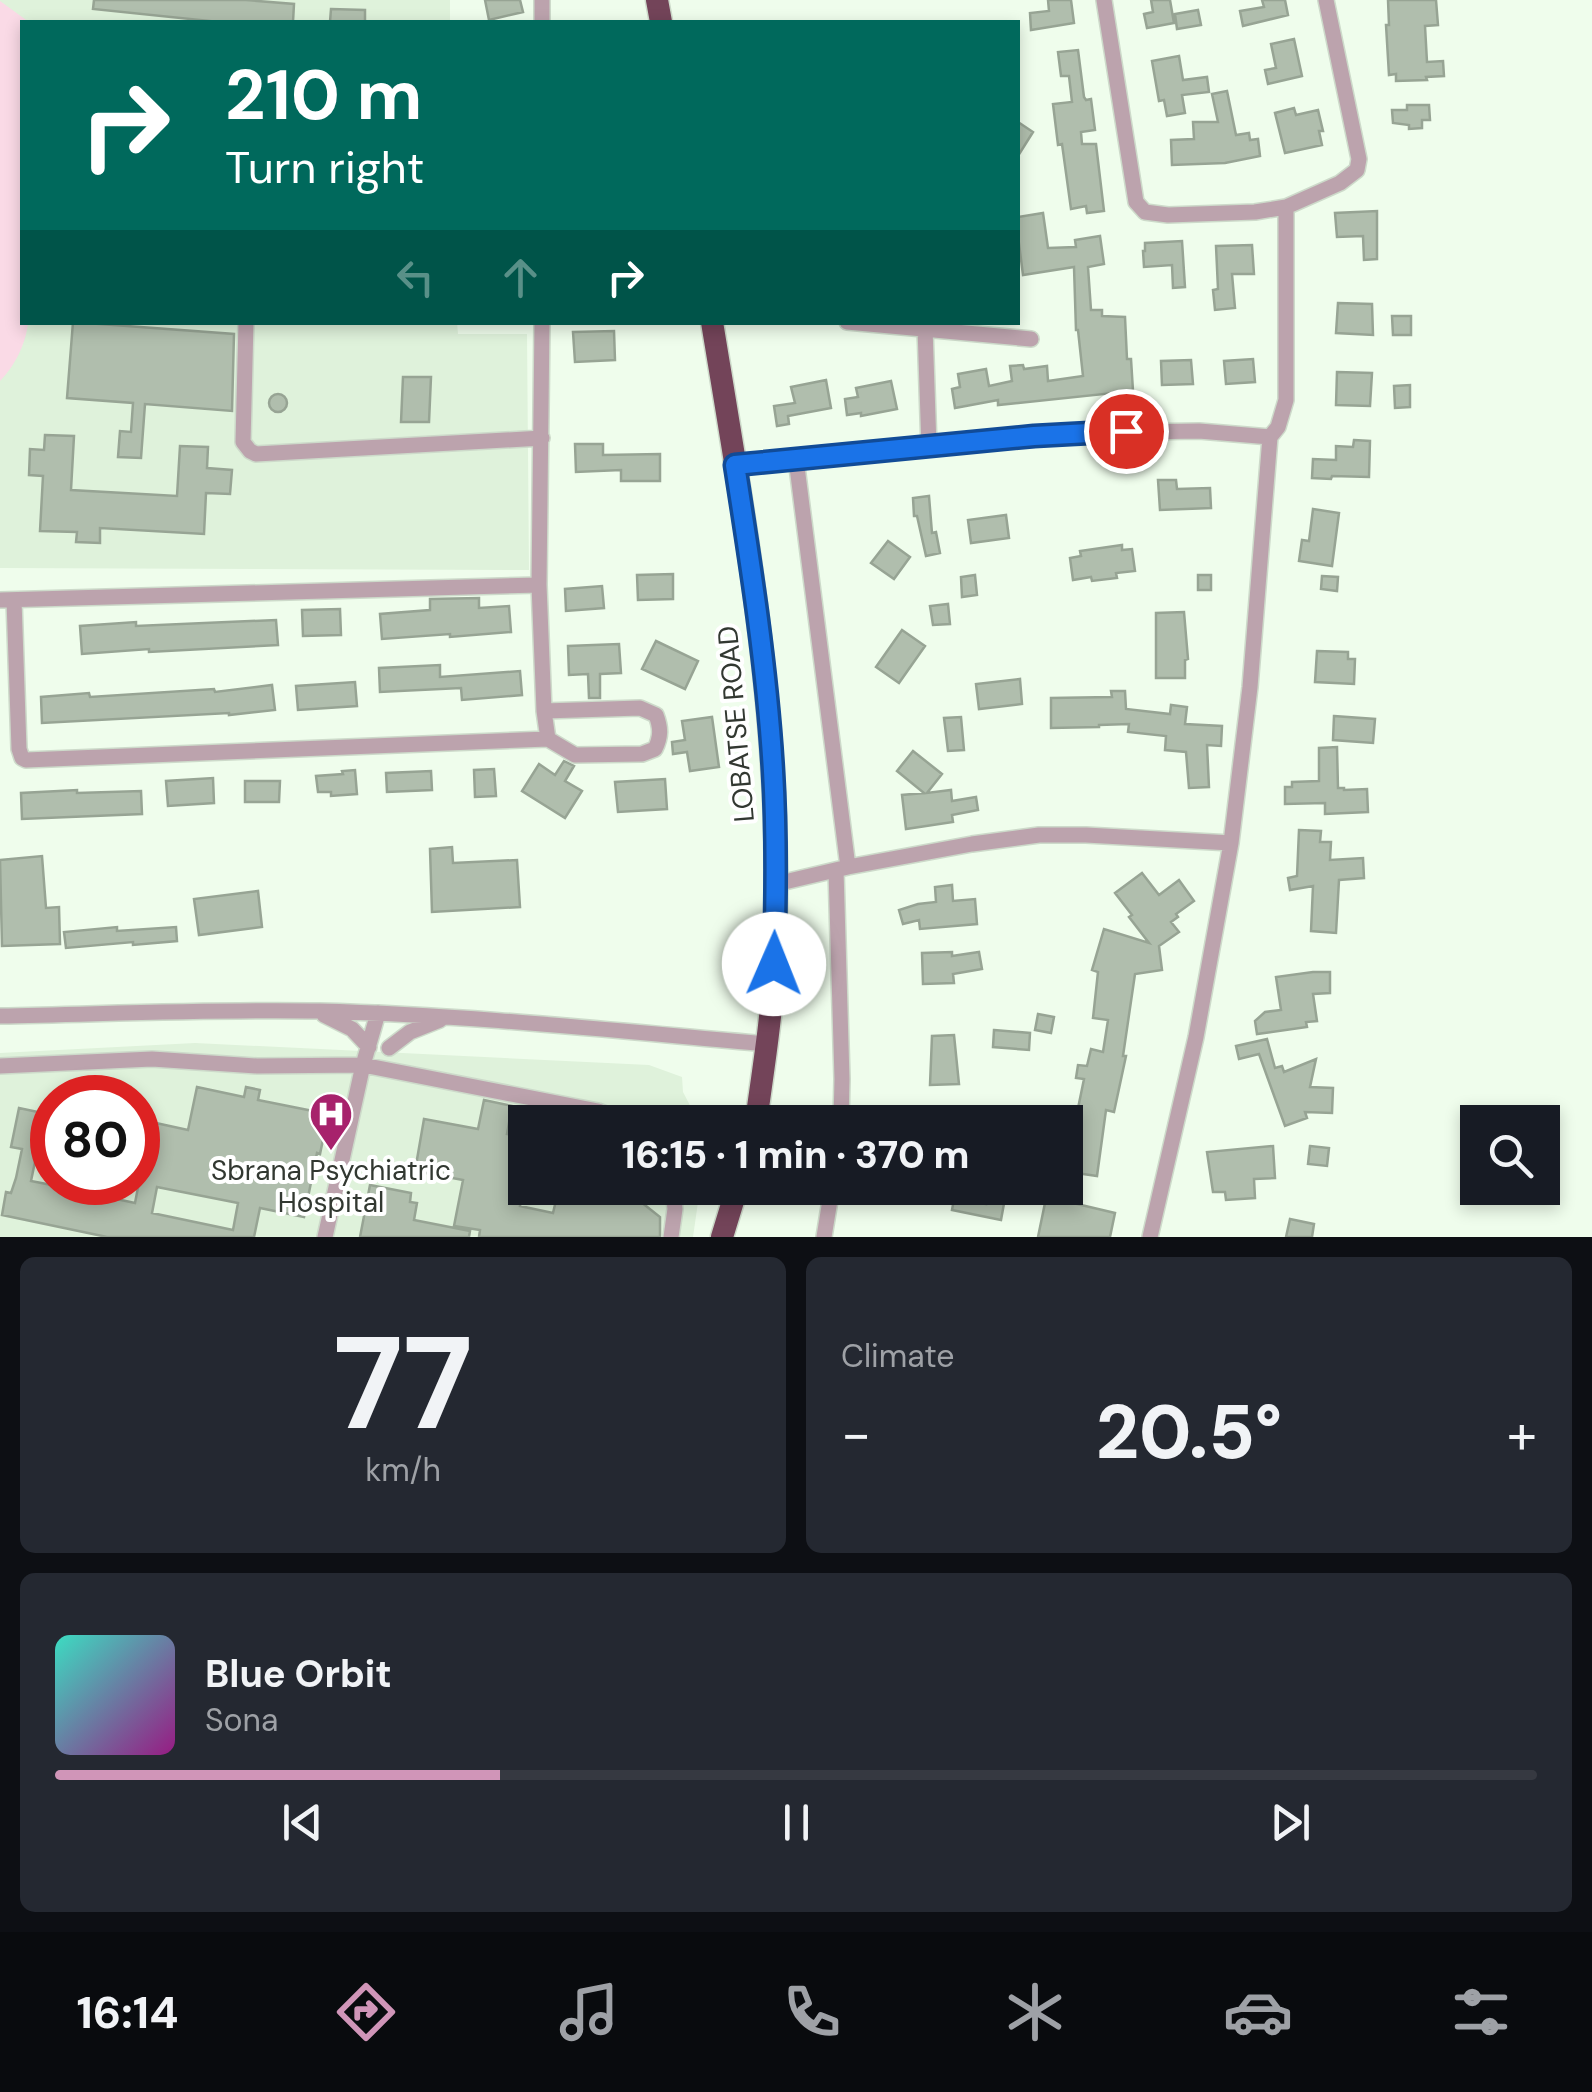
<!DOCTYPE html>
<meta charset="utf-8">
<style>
body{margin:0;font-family:"DM Sans",sans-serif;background:#242831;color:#f1f3f6;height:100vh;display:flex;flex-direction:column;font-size:38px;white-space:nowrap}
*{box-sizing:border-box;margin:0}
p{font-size:32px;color:#9ea1a6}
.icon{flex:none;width:55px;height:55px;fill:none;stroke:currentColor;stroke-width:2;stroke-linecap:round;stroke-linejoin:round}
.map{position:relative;height:1237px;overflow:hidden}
.side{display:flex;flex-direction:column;gap:20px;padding:20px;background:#0d0f14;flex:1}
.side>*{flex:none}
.top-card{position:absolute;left:20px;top:20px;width:1000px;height:305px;border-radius:0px;box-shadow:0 5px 15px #0003;background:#00695c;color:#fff;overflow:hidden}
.buttons{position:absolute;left:1460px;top:1105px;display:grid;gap:20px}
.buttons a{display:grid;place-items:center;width:100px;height:100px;border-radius:0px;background:#171b24;box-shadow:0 5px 15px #0003;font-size:50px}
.speed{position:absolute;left:30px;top:1075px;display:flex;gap:20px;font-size:50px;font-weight:700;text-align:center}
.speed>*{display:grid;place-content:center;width:130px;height:130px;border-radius:50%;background:#171b24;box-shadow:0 5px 15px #0003;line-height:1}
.speed .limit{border:15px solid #d22;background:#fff;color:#111}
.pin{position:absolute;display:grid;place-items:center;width:85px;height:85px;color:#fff;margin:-42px;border:5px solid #fff;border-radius:50%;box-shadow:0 2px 10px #0007}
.me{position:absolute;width:110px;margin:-55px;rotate:1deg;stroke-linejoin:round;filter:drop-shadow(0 0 8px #0008)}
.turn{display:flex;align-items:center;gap:35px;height:210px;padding:0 40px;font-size:45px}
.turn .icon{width:130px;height:130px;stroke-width:2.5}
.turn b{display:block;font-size:70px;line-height:85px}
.lanes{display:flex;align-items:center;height:95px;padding:0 40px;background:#0003;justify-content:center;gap:50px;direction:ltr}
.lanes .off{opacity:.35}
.big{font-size:75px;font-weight:800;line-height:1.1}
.side .card{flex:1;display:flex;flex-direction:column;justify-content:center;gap:15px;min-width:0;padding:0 35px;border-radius:15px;background:#242831}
.side .dial{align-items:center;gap:0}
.dial b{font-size:130px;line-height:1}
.song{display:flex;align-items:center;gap:30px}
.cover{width:120px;height:120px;border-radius:15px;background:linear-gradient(135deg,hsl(170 70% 55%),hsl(310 70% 35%))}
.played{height:10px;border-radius:5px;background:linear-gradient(90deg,#d095b8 30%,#363941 30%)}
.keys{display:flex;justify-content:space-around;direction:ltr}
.heat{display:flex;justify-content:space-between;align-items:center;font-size:55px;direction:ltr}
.side .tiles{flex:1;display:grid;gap:20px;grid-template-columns:1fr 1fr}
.card:last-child{grid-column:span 2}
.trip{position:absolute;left:508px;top:1105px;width:575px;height:100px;border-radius:0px;background:#171b24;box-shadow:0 5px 15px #0003;font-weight:800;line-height:100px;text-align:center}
.dock{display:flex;height:160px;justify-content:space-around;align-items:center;background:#090b0e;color:#9ea1a6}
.dock .icon{width:70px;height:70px}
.dock .on{color:#d095b8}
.dock b{font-size:45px;color:#f1f3f6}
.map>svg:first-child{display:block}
</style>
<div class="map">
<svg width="1592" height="1237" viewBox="0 0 1592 1237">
<rect width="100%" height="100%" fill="#effdec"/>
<!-- built -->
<path fill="#dff2db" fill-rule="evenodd" d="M0 0H450V22H22V322H457L458 334H527L529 570 0 568Z
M195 1043 649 1065 682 1077 683 1092 696 1117H704L706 1122H525V1188H700L693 1237H0V1053ZM52 1098H138V1182H52Z"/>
<!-- green -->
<path fill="#fadae6" d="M0 1 29 22H22V322L28 323C26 343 15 366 0 381Z"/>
<!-- building -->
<path fill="#b0bead" stroke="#97a494" stroke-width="2.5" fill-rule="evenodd" d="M94 0H246L294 4 293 22H219L93 9Z
M485 0H520L523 12 489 20Z
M1048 0H1071L1074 23 1031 30 1030 13 1049 11Z
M1151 0H1170L1174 23 1147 28 1144 14 1153 12Z
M1262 0H1285L1288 15 1243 26 1240 11 1264 7Z
M1388 0H1436L1438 25 1425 26 1427 62 1443 61 1444 76 1426 77 1427 80 1396 81V74L1389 75 1386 25H1389Z
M331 9 365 10V22H330Z
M1198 10 1201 25 1177 29 1175 14Z
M1294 39 1302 76 1268 84 1265 70 1276 68 1271 44Z
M1078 50 1084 97 1086 100 1091 99 1095 130 1081 132 1082 144H1096L1104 211 1087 213 1086 206 1071 209 1062 144 1058 145 1053 104 1072 102 1069 76H1061L1058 52Z
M1179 56 1183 80 1207 77 1209 92 1182 95 1185 113 1167 116 1164 100 1159 101 1152 61Z
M1227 91 1236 135 1249 133 1250 140 1258 139 1260 156 1225 163 1172 165 1171 140 1194 139 1193 122H1218L1212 94Z
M1407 105H1429L1430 120H1422V128L1409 129V125L1393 123 1392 110H1407Z
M1294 108 1296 115 1318 110 1323 131H1319L1322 145 1285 153 1275 113Z
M1018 122 1033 132 1018 156Z
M1377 211V259L1364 260 1363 236 1337 237 1335 213Z
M1043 213 1048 248 1076 247 1075 240 1100 236 1104 264 1088 267 1091 310H1102V316L1125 317 1127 359H1131L1133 391 998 405V400L955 408 952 389 960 387 958 374 986 369 989 386 1012 381 1010 366 1023 365 1024 369 1047 366 1048 381 1083 376 1078 330H1076L1074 267 1023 275 1018 236V217Z
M1182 241 1185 287 1173 288 1172 265 1144 267 1143 251H1145V243Z
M1252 245 1254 274H1232L1235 308 1215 310 1213 290 1218 289 1216 246Z
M1338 303 1372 304 1373 335 1336 333Z
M1392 316H1411V335H1393Z
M73 322 234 334 232 411 145 404 141 458 118 457 120 431 131 432 133 403 67 398Z
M614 331 615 360 575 362 573 332Z
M1253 359 1255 382 1226 384 1224 361Z
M1191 360 1193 384 1162 385 1161 361Z
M1337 372 1372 373 1370 406 1336 405Z
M403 377H431L429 422H401Z
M826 380 831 408 788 416 789 424 777 426 774 406 795 403 791 387Z
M891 381 897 409 861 416V413L847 415 845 399 858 397 856 388Z
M1410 385V407L1395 408 1394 386Z
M269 403a9 9 0 1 1 18 0a9 9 0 1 1-18 0Z
M45 435 74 436 71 490 177 496 180 446 208 447 207 468 232 470 230 494 206 493 204 534 100 528V543L76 542 77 532 40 531 43 476 29 475 30 449 44 450Z
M1354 440 1370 441 1369 477 1332 476 1331 479 1312 478 1313 459 1336 460V446L1353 447Z
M575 444H603V455L660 454V481H621V470L576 472Z
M1158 480H1176L1177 489 1210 488 1211 508 1160 510Z
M929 496 932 533 936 532 940 553 926 556 917 516H914L913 498Z
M1313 509 1339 513 1332 566 1299 561 1302 540 1309 541Z
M1006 515 1009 538 971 543 968 520Z
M888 541 910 557 894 579 871 563Z
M1122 545V550L1132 549 1135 571 1116 573 1117 578 1092 581 1091 577 1073 580 1070 558 1081 556 1080 551Z
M673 574V599L638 600 637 575Z
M975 575 977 595 962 597 961 577Z
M1198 575H1211V590H1198Z
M1322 576 1338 577 1337 591 1321 589Z
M602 586 604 608 566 611 565 589Z
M479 598V608L509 606 511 632 450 637V634L382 639 380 614 430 610V599Z
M948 604 950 624 933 625 930 606Z
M340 609 341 635 303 636 302 610Z
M1184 612 1188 659 1185 660V678H1156V613Z
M276 620 278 645 149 652V649L82 654 80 626 136 622V626Z
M902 630 925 646 899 683 876 667Z
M656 641 698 661 685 689 642 669Z
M619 644 621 673 600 674V698H589L588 674 569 675 568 646Z
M1317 651 1348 652V659H1355L1354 684 1315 682Z
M440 665V677L520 671 522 695 462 700 461 688 380 692 379 668Z
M1020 679 1022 704 979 709 976 684Z
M355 682 357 706 298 710 296 686Z
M272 685 275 710 229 715V713L42 723 41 697 89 693 90 697 214 689 215 692Z
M1111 691H1125L1126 709 1170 714 1171 705 1187 707 1185 724 1222 726 1221 746 1207 745 1209 787 1189 788 1186 752 1165 750 1166 736 1128 732 1129 724 1099 725V727L1051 728V698L1112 697Z
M1334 716 1375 719 1373 743 1333 740Z
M712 717 719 767 690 771 687 752 673 754 672 742 685 740 682 721Z
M961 717 964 750 948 751 944 718Z
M1337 747 1338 788H1344V790L1367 789 1368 812 1325 814V803L1285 804V787H1292V782L1319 781V748Z
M913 751 942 774 927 793 951 790 952 801 976 797 978 810 952 815 953 822 906 829 902 795 924 793 897 771Z
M564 761 574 766 565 781 582 791 565 818 522 791 539 764 555 775Z
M494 769 496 796 475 797 474 770Z
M355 770 357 794 331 796V792H318L316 776 343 774 342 771Z
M431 771 432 790 387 792 386 773Z
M213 778 214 803 168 806 166 781Z
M665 779 667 809 618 812 615 782Z
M245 781H280L279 802H245Z
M77 790V793L141 791 142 814 22 819 21 793Z
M1299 830 1321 831 1320 842H1331L1330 860 1363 858 1364 878 1339 880 1336 933 1311 931 1313 886 1290 890 1288 878 1297 876Z
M452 847 453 863 517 860 520 907 432 912 430 849Z
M42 856 46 908 59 907 60 944 2 946 0 860Z
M1142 873 1159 895 1179 880 1194 901 1176 914 1178 917 1171 922 1179 932 1159 946 1162 970 1135 974 1123 1056H1126L1114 1112 1106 1110 1097 1176 1076 1173 1078 1156 1065 1154V1135L1067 1122 1075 1123 1084 1079 1076 1078 1078 1065 1087 1066 1091 1049 1103 1052 1108 1020 1093 1018 1098 972 1092 970 1104 929 1149 943 1129 917 1132 915 1115 893Z
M952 885 953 901 975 899 977 924 920 929 919 920 903 924 899 910 918 904 936 902 935 887Z
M258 891 262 927 199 935 194 899Z
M117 927V931L176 927 177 941 133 945V942L66 948 64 932Z
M952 952V956L979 952 982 969 953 974 954 983 923 984 922 953Z
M1313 972H1330V993L1313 994 1317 1021 1306 1022 1307 1027 1257 1034 1255 1021 1265 1012 1281 1010 1276 977Z
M1038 1014 1054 1017 1051 1033 1035 1030Z
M994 1030 1030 1033 1029 1050 993 1047Z
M954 1035 959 1084 930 1085 932 1036Z
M1267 1039 1275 1068 1282 1066 1284 1072 1316 1059 1310 1087 1333 1088 1332 1113 1305 1112 1307 1118 1285 1126 1259 1054 1239 1059 1236 1046Z
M197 1087 244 1097 246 1087 260 1090 258 1100 323 1113 320 1124 326 1125 320 1154 317 1153 304 1217 260 1208 254 1237H107L2 1215 6 1192 11 1193 16 1178 22 1149 11 1147 19 1108 52 1115V1155L37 1152 31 1181 62 1187 63 1182H95L93 1194 135 1203 141 1172 138 1171V1129L154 1133 156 1123 188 1130ZM157 1187 238 1203 233 1230 152 1213Z
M484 1100 512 1106 507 1134 525 1137V1181L520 1206 553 1213 559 1188H625L623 1198 641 1202 660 1217V1237H479L480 1230 454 1226 463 1180 415 1171 424 1119 478 1129Z
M1273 1146 1275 1178 1254 1179 1255 1198 1226 1200 1225 1192H1213L1207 1152Z
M1310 1146 1329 1148 1327 1166 1308 1164Z
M370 1185 411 1193 410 1202 417 1203 414 1220 470 1231 469 1237H360Z
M986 1188H1056L1076 1192 1077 1204 1115 1213 1110 1237H1038L1045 1203 1005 1198 1001 1220 952 1210 954 1199 986 1204Z
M1290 1219 1314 1224 1312 1237H1286Z"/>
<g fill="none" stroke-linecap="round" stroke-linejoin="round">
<!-- minor casing -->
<g stroke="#cddaca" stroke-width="18">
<path id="minor" d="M1104 0 1136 202 1145 212 1168 215 1255 212 1286 207 1340 183 1357 170 1359 159 1326 0
M542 22V0
M246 322 243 442 250 451 256 454 542 438
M542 322 539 585 544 711 548 739
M847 322 1031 339
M925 328 929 447
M796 459 848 867
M735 465 1079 433 1199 431 1270 437
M0 600 539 585
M14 600 19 749 22 758 26 760 548 739 575 755 642 754 655 749C661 737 661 728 656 715L640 708 544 711
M836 870 842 1079 841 1122
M776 884 848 867 972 844 1039 835H1086L1231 843
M324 1015 352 1029 369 1047
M0 1016C106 1014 213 1009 319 1011 469 1015 618 1031 767 1044
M389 1048 410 1032 440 1020
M0 1066 152 1059 257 1066 363 1065 598 1111 626 1122
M325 1237 363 1065 378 1013
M671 1237 675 1209 673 1188
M824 1237 832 1188
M1150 1237 1196 1037 1231 843 1250 687 1270 437 1278 427 1286 400V207"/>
</g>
<!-- highway casing -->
<g stroke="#cddaca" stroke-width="25">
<path id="highway" d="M657 0 661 22
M712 322C747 535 786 748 774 964 772 1017 763 1070 756 1122
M722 1237 737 1188"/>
</g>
<!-- minor -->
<use href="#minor" stroke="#bca3ad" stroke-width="15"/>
<!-- highway -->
<use href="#highway" stroke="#734459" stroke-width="22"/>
</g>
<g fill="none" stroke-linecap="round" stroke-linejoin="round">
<!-- route casing -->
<g stroke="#114b97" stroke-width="25">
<path id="route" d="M774 964C776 900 777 836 773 771 767 669 751 567 735 465L1034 436 1126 431"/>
</g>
<!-- route -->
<use href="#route" stroke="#1a73e8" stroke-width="18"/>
</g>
<!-- icons -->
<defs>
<g id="hospital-pin" transform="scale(2.25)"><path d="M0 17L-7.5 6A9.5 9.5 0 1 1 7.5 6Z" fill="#a7226c" stroke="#fff"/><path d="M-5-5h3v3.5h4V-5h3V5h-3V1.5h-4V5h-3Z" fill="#fff"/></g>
</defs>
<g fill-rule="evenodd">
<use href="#hospital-pin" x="331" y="1114"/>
</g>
<g text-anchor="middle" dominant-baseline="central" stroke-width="8" stroke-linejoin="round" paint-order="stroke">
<!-- street labels -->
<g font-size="28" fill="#323831" stroke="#fff">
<text transform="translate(736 724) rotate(-95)">LOBATSE ROAD</text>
</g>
<!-- poi labels -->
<g font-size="28" fill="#323831" stroke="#fff">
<text x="331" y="1170">Sbrana Psychiatric<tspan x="331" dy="32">Hospital</tspan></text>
</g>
</g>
</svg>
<div class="buttons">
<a><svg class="icon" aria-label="search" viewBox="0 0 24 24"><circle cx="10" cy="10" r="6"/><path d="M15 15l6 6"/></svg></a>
</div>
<div class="speed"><div class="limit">80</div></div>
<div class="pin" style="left:1126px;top:431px;background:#d93025"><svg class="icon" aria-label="arrive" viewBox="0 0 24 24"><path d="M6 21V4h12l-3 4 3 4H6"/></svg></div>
<svg class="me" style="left:774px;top:964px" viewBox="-20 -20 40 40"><circle r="19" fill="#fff"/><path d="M0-13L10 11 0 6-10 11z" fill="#1a73e8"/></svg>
<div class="trip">16:15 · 1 min · 370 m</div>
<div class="top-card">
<div class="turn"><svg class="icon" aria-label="right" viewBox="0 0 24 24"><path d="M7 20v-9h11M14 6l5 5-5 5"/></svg><div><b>210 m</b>Turn right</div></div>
<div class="lanes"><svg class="icon off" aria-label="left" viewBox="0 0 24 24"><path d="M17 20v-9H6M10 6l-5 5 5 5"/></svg><svg class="icon off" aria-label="ahead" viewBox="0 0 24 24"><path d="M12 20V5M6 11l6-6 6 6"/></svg><svg class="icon" aria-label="right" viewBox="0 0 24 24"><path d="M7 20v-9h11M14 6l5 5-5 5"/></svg></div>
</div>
</div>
<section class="side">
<div class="tiles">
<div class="card dial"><b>77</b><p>km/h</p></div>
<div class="card"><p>Climate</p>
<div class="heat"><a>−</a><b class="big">20.5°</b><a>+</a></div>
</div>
<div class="card">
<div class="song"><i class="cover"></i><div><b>Blue Orbit</b><p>Sona</p></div></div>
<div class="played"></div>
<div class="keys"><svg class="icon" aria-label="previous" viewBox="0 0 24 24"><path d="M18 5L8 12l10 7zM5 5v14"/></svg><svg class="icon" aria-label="pause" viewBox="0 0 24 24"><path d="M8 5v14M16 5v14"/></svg><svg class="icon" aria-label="next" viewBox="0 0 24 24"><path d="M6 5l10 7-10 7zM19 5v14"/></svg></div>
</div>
</div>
</section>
<nav class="dock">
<b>16:14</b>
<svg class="icon on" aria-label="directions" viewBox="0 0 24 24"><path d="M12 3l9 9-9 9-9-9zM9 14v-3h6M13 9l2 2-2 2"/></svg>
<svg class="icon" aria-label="music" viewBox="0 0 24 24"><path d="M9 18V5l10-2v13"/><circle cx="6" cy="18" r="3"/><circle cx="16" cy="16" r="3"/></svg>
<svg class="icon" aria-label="phone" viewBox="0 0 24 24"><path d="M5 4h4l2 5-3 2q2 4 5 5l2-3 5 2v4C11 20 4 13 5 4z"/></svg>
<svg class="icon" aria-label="climate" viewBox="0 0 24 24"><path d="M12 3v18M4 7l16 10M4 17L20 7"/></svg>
<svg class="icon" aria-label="car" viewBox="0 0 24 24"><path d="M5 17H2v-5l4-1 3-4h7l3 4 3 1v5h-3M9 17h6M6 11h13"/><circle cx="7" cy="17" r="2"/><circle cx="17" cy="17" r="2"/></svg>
<svg class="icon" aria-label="filters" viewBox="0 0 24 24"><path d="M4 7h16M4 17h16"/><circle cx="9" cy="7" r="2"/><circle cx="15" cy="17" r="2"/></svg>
</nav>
